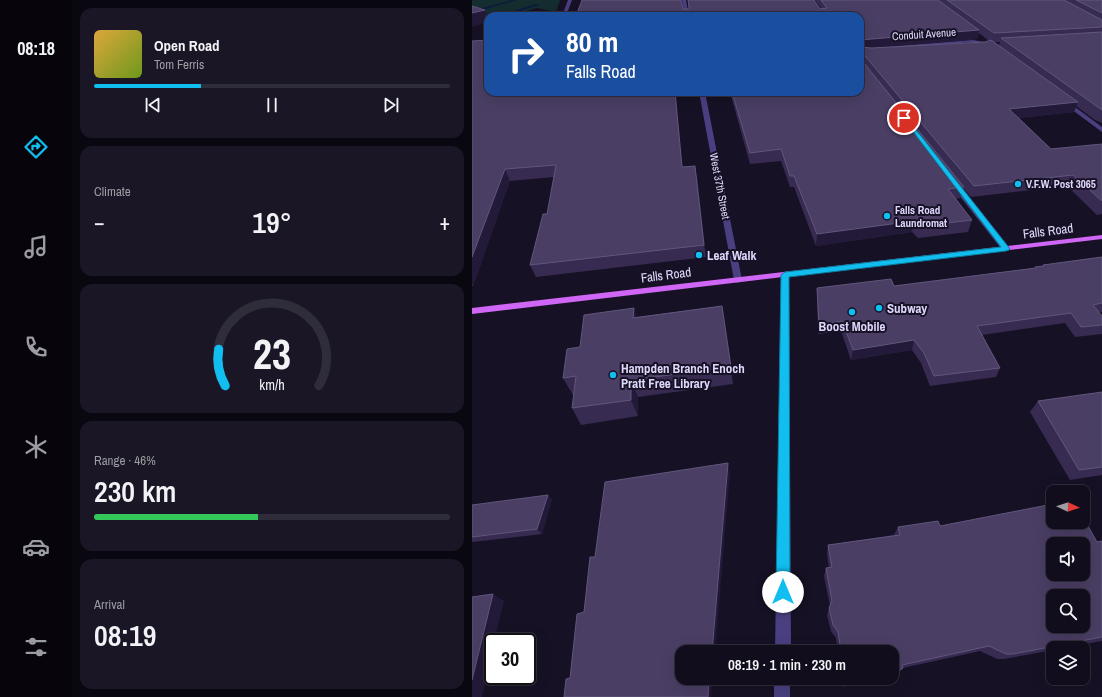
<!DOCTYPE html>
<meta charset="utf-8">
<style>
body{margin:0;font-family:"Archivo Narrow",sans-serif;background:#1a1625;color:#f1f3f6;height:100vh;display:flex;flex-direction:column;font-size:15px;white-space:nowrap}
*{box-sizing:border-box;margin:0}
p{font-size:13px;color:#9c9ca3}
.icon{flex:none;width:22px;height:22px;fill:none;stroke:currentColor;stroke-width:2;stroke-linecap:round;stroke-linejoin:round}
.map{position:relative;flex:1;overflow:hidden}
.panel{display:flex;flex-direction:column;gap:8px;padding:8px;background:#09070f;width:400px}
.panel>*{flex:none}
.banner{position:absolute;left:12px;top:12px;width:380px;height:84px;border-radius:12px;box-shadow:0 4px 16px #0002,0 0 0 1px #302d3b;background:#1a4fa0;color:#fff;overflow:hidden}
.needle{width:26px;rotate:93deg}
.controls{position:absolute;left:574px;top:485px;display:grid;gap:8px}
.controls a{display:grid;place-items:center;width:44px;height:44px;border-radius:8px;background:#110d1c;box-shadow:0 4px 16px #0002,0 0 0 1px #302d3b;font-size:20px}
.speed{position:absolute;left:12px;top:633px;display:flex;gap:8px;font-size:20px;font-weight:700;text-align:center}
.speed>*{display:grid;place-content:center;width:52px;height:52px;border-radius:50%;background:#110d1c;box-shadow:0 4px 16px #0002,0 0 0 1px #302d3b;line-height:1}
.speed .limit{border:2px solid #111;border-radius:6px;background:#fff;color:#111}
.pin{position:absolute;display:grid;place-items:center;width:34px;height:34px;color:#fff;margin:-17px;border:2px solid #fff;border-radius:50%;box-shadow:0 1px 4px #0007}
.me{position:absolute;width:44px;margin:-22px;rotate:0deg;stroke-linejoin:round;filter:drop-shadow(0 0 3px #0008)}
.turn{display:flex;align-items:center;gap:14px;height:84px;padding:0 16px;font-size:18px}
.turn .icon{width:52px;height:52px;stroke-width:2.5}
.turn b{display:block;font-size:28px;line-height:34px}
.big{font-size:30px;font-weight:600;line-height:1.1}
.panel .widget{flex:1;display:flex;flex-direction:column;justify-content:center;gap:6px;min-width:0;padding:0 14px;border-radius:12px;background:#1a1625}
.panel .dial{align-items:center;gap:0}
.dial svg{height:104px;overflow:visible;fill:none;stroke:#302d3b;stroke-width:7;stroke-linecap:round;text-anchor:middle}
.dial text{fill:#f1f3f6;stroke:none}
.song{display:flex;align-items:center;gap:12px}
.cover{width:48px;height:48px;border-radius:6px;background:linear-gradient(135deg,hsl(40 70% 55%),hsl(80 70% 35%))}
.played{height:4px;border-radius:2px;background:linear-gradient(90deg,#11beef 30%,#302d3b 30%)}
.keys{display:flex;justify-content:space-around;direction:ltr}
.heat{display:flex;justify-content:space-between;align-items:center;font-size:22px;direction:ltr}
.charge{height:6px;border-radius:3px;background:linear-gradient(90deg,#34c759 46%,#302d3b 0)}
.trip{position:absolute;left:203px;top:645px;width:224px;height:40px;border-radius:12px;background:#110d1c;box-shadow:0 4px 16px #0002,0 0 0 1px #302d3b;font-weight:600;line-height:40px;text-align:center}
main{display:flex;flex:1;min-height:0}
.tab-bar{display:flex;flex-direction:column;width:72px;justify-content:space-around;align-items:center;background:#07050b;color:#9c9ca3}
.tab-bar .icon{width:28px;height:28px}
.tab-bar .current{color:#11beef}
.tab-bar b{font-size:18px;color:#f1f3f6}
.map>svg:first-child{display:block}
</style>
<main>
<nav class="tab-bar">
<b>08:18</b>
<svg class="icon current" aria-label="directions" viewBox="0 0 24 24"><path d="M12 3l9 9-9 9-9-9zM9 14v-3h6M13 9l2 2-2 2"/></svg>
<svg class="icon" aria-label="music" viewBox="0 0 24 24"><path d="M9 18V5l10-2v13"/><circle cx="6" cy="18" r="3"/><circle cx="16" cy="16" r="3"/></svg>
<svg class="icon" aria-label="phone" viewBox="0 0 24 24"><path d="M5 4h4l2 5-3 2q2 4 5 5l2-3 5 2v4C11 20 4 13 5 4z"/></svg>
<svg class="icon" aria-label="climate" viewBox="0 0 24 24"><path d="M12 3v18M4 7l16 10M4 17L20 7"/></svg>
<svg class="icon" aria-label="car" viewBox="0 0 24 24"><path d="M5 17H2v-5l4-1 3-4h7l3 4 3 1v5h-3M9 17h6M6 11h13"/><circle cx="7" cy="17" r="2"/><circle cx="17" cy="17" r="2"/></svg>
<svg class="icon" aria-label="filters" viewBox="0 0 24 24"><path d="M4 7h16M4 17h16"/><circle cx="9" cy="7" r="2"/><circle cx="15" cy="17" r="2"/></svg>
</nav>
<section class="panel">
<div class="widget">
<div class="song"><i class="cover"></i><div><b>Open Road</b><p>Tom Ferris</p></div></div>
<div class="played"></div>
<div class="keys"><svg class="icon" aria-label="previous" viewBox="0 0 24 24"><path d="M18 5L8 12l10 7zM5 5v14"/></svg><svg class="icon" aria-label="pause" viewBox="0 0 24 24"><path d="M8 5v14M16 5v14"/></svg><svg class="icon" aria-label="next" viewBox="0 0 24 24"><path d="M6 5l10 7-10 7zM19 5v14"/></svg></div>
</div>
<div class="widget"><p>Climate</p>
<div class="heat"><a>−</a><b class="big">19°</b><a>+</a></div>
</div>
<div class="widget dial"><svg viewBox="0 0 100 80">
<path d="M14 69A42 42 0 1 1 86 69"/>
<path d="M14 69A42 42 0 0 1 9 41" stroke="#11beef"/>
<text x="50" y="56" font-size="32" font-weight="700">23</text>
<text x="50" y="72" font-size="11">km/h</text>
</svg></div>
<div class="widget"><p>Range · 46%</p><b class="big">230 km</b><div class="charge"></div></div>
<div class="widget"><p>Arrival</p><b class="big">08:19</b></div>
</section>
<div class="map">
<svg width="630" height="697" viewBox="0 0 630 697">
<rect width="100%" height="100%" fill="#171125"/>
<!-- green -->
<path fill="#142d2f" d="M0 0H88L84 12 65 8 37 16 16 17 0 12Z"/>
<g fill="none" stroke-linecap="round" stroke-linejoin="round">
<!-- stream -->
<path fill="#0e1a41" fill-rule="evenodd" d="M40 0H45L0 13V11Z
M64 4 67 5 32 16H26Z"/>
<!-- minor -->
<path fill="#493f81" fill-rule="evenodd" d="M96 0H100L94 16H90Z
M210 0H214L217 16H213Z
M501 40 523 44 521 45 501 42 388 51V49Z
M227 92H233L270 280 266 283 262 280Z
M591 101H595L630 127V132L591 103Z
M479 181H485L537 247V251H531L479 185Z
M313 272 317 275 319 652H303L309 275Z
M302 678H318V697H302Z"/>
<!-- major -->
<path fill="#d066f5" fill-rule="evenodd" d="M630 235V239L0 314V308Z"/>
</g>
<!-- wall -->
<path fill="#382b52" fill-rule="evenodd" d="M216 0H342L348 9 349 8 343 0H630V123L623 120 604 106 602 112 547 118 579 149 630 144V214L625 215 595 186 499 197 491 188 488 198 483 199 500 220 496 232 446 238 440 232 344 246 322 187H318L309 161 278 164 258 92H388L211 9H216L217 8ZM507 33 517 41 513 42 399 48 505 39ZM523 42H528L527 45Z
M0 41 16 92 211 167 225 177 234 257 64 277 58 265 75 214 82 177 38 181 1 286H0Z
M630 257V312H627L630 316V334L603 337 593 323 510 335 528 368 524 377 458 386 449 363 440 350 379 360 369 331 346 334 345 298V288L422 286 562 268 563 267 571 266V265Z
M250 306 261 384 166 397V416L109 425 100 408 102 395H101L91 378 108 347 162 308 164 317Z
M630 392V475L598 480 558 412 566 401Z
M80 499 70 534 0 542V505Z
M468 526 625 542 630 541V641L591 648H581V650L532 659H525L508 651 431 668 426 673 420 677V652H366L364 638 359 631 355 615 358 606 352 576 354 568H357L355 554 356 545 422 535 426 527Z
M366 678H418L413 682 399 681 370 687Z"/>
<!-- shaded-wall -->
<path fill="#231938" d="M13 10 16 18V22L0 27V13Z
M507 30 505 39 388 49V40Z
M203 92H204L212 179 210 167Z
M606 102 602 112 534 119 537 109Z
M223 166 225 177 234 257 232 245Z
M33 169 38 181 1 286 0 284V257Z
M442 221 440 232 344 246 345 234Z
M162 308 167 326 161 318Z
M442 340 440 350 379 360 381 350Z
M159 380 166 397V416L159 400Z
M256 463 258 473 243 652H240Z
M76 495 80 499 70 534 65 529Z
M21 594 32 601 22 642H21V648L10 697H0V680Z
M431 668 426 673 420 677V676Z
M237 678H241L239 697H236Z"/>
<!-- building -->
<path fill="#4a3e64" stroke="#61567c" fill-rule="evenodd" d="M110 0H209L211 9H216L217 7 216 0H342L348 9 355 8 349 0H466L507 30 388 40V16H104Z
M475 0H592L630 20V27L522 33Z
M604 0H630V13Z
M0 6 13 10 0 13Z
M630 32V110L529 38Z
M16 40V92H203L210 167 223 166 232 245 58 265 71 214H75L84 165 33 169 0 257V41Z
M519 40 606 102 537 109 579 149 630 144V201L601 175 502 186 389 51 388 56V47L400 48 513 42Z
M388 58 492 187 476 189 500 220 449 226 442 221 345 234 322 176H318L309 149 278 153 260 92H388Z
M630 257V303L621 305 630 316V325L609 327 599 313 505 326 528 368 462 376 452 353 442 340 381 350 370 321 347 325 345 288 419 279 422 286 564 268 563 267 572 266 571 265Z
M250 306 259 367 159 380V400L100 408 104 376 91 378 95 349 108 347 112 315 162 308 161 318Z
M630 392V467L607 470 566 401Z
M256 463 240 652H210V678H237L236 697H92L94 679 98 678 105 614 112 612 118 557H123L133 482Z
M76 495 65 529 0 537V505Z
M581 504V522H611V517L625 542 630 541V637L541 654H534L517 646 430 665 431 668 420 676V652H369V650L366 632 361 625 357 608 360 601 354 568 360 567 356 545 428 535 426 527 466 521 468 526ZM581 544H611V574H581ZM581 596H611V626H581Z
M21 594 0 680V597Z
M370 678H397L372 683Z"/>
<!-- route -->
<path fill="#11beef" stroke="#0b7c9b" d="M430 117H434L538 249 534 251 317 277 318 592 316 597 311 599 306 597 304 592 309 275 313 272 529 247Z"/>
<!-- markers -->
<g fill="#11beef" stroke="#171125" stroke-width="1.5">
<circle cx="546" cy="184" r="4"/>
<circle cx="415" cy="216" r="4"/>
<circle cx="227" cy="255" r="4"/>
<circle cx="407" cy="308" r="4"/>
<circle cx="380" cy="312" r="4"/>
<circle cx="141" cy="375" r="4"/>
</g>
<g text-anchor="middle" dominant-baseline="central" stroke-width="4" stroke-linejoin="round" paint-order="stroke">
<!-- far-street labels -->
<g font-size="11" fill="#e0d8fc" stroke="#171125">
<text transform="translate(452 34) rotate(-4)">Conduit Avenue</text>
<text transform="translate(248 186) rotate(79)">West 37th Street</text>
</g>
<!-- far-poi labels -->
<g font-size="11" font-weight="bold" fill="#e0d8fc" stroke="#171125" text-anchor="start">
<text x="554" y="184">V.F.W. Post 3065</text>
<text x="423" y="210">Falls Road<tspan x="423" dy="13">Laundromat</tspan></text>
</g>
<!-- street labels -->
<g font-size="13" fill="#e0d8fc" stroke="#171125">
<text transform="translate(576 231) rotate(-7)">Falls Road</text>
<text transform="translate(194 275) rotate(-7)">Falls Road</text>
</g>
<!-- poi labels -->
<g font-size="13" font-weight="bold" fill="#e0d8fc" stroke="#171125" text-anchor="start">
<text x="235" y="255">Leaf Walk</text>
<text x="415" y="308">Subway</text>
<text x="380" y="326" text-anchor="middle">Boost Mobile</text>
<text x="149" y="368">Hampden Branch Enoch<tspan x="149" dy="15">Pratt Free Library</tspan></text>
</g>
</g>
</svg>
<div class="controls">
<a><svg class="needle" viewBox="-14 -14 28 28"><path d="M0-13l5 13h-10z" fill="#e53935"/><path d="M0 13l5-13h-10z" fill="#9c9ca3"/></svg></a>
<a><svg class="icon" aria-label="sound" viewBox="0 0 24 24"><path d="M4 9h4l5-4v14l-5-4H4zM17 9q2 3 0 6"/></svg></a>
<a><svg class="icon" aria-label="search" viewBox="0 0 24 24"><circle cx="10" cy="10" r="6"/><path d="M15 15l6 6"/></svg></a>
<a><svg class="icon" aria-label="layers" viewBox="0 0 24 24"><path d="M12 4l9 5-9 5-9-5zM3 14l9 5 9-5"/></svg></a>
</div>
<div class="speed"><div class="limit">30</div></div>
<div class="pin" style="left:432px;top:118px;background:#d93025"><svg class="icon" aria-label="arrive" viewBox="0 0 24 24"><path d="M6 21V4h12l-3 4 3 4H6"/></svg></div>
<svg class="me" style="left:311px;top:592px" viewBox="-20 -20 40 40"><circle r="19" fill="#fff"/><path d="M0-13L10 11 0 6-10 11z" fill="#11beef"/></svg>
<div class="trip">08:19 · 1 min · 230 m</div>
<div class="banner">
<div class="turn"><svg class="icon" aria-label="right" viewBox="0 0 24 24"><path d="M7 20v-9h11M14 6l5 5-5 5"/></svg><div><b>80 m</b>Falls Road</div></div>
</div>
</div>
</main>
